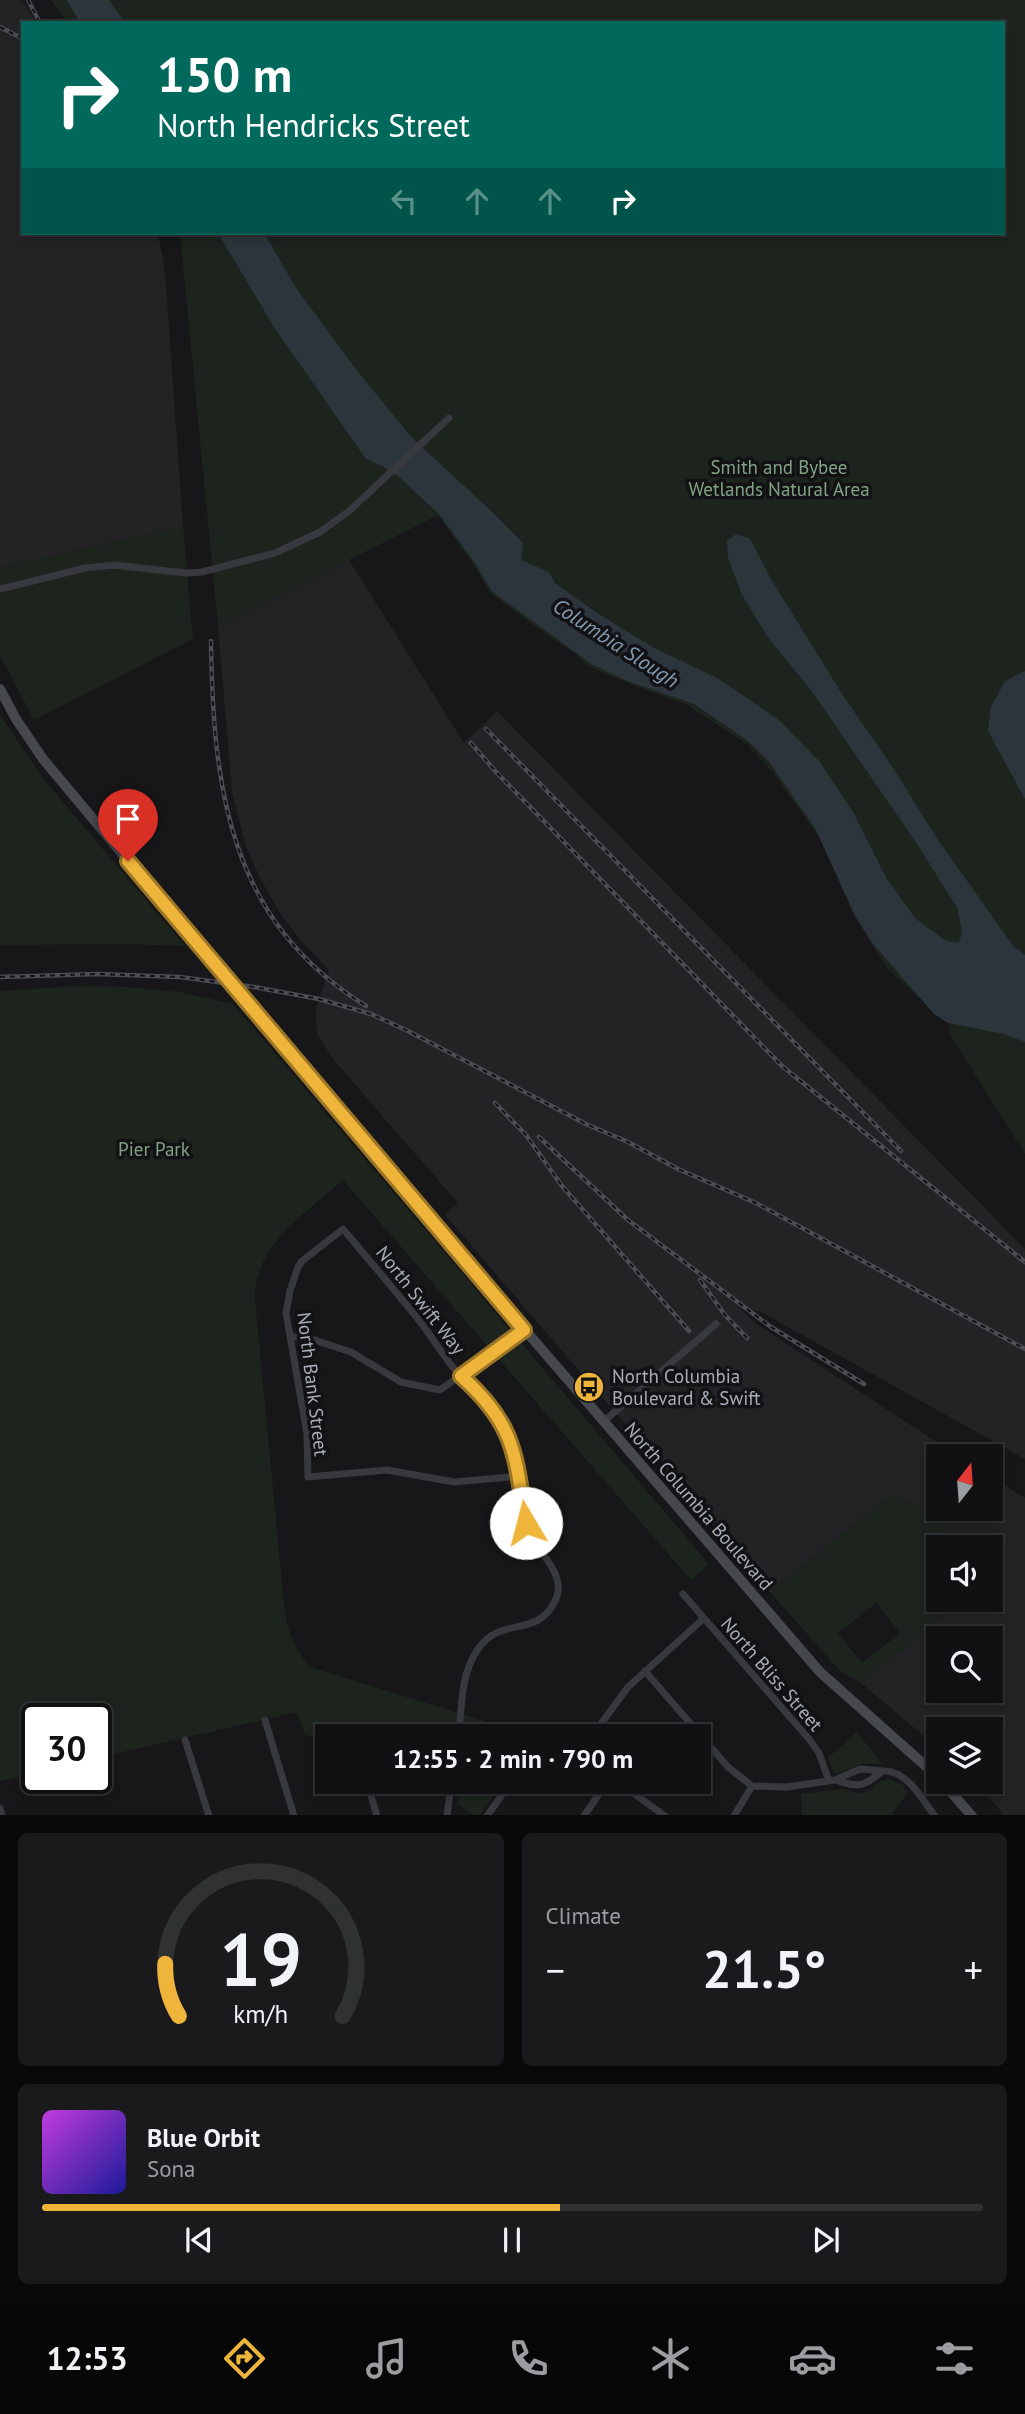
<!DOCTYPE html>
<meta charset="utf-8">
<style>
body{margin:0;font-family:"PT Sans",sans-serif;background:#1a1a1c;color:#f1f3f6;height:100vh;display:flex;flex-direction:column;font-size:26px;white-space:nowrap}
*{box-sizing:border-box;margin:0}
p{font-size:23px;color:#9c9da0}
.icon{flex:none;width:38px;height:38px;fill:none;stroke:currentColor;stroke-width:2;stroke-linecap:round;stroke-linejoin:round}
.map{position:relative;height:1815px;overflow:hidden}
.details{display:flex;flex-direction:column;gap:18px;padding:18px;background:#09090a;flex:1}
.details>*{flex:none}
.guide{position:absolute;left:21px;top:21px;width:984px;height:214px;border-radius:0px;box-shadow:0 4px 10px #0003,0 0 0 2px #303133;background:#00695c;color:#fff;overflow:hidden}
.needle{width:46px;rotate:17deg}
.tools{position:absolute;left:926px;top:1444px;display:grid;gap:14px}
.tools a{display:grid;place-items:center;width:77px;height:77px;border-radius:0px;background:#111113;box-shadow:0 4px 10px #0003,0 0 0 2px #303133;font-size:35px}
.speed{position:absolute;left:21px;top:1703px;display:flex;gap:14px;font-size:35px;font-weight:700;text-align:center}
.speed>*{display:grid;place-content:center;width:91px;height:91px;border-radius:50%;background:#111113;box-shadow:0 4px 10px #0003,0 0 0 2px #303133;line-height:1}
.speed .limit{border:4px solid #111;border-radius:10px;background:#fff;color:#111}
.pin{position:absolute;display:grid;place-items:center;width:60px;height:60px;color:#fff;margin:-72px -30px;border-radius:50% 50% 50% 0;rotate:-45deg;box-shadow:0 0 7px #0007}
.pin .icon{rotate:45deg}
.me{position:absolute;width:77px;margin:-38px;rotate:352deg;stroke-linejoin:round;filter:drop-shadow(0 0 5px #0008)}
.turn{display:flex;align-items:center;gap:24px;height:147px;padding:0 21px;font-size:32px}
.turn .icon{width:91px;height:91px;stroke-width:2.5}
.turn b{display:block;font-size:49px;line-height:60px}
.lanes{display:flex;align-items:center;height:66px;padding:0 21px;background:#0003;justify-content:center;gap:35px;direction:ltr}
.lanes .off{opacity:.35}
.big{font-size:52px;font-weight:700;line-height:1.1}
.details .tile{flex:1;display:flex;flex-direction:column;justify-content:center;gap:10px;min-width:0;padding:0 24px;border-radius:10px;background:#1a1a1c}
.details .dial{align-items:center;gap:0}
.dial svg{height:182px;overflow:visible;fill:none;stroke:#303133;stroke-width:7;stroke-linecap:round;text-anchor:middle}
.dial text{fill:#f1f3f6;stroke:none}
.song{display:flex;align-items:center;gap:21px}
.cover{width:84px;height:84px;border-radius:10px;background:linear-gradient(135deg,hsl(290 70% 55%),hsl(240 70% 35%))}
.played{height:7px;border-radius:4px;background:linear-gradient(90deg,#eeb53a 55%,#303133 55%)}
.keys{display:flex;justify-content:space-around;direction:ltr}
.heat{display:flex;justify-content:space-between;align-items:center;font-size:38px;direction:ltr}
.details .tiles{flex:1;display:grid;gap:18px;grid-template-columns:1fr 1fr}
.tile:last-child{grid-column:span 2}
.trip{position:absolute;left:315px;top:1724px;width:396px;height:70px;border-radius:0px;background:#111113;box-shadow:0 4px 10px #0003,0 0 0 2px #303133;font-weight:700;line-height:70px;text-align:center}
.dock{display:flex;height:112px;justify-content:space-around;align-items:center;background:#070708;color:#9c9da0}
.dock .icon{width:49px;height:49px}
.dock .selected{color:#eeb53a}
.dock b{font-size:32px;color:#f1f3f6}
.map>svg:first-child{display:block}
</style>
<div class="map">
<svg width="1025" height="1816" viewBox="0 0 1025 1816">
<rect width="100%" height="100%" fill="#171719"/>
<!-- built -->
<path fill="#232326" fill-rule="evenodd" d="M0 0H22L37 23H23V233H158L165 272 183 526 0 568Z
M349 560 464 743 497 711 1025 1249V1459L761 1312 738 1307 758 1325 958 1456H938V1504L927 1511 891 1495 770 1592 445 1215 458 1203 332 1058 318 1035 315 1013 329 970 302 942 280 913 261 880 246 847 232 792 218 626Z
M991 1477 1025 1498V1815H1004L976 1782H990V1729H938V1748L861 1683 960 1600H990V1547H942L938 1539 947 1522 955 1516 949 1509 990 1508ZM938 1638H990V1690H938Z"/>
<!-- green -->
<path fill="#1d241e" fill-rule="evenodd" d="M51 0H1025V1154L951 1036 948 1023 970 1027 917 996 888 969 855 918 819 837 773 773 748 745 687 705 607 675 587 665 573 652 551 638 490 593 473 564 438 515 218 626 180 233H1003V23H67Z
M183 526 193 639 34 720 0 655V568Z
M0 715 46 782 185 946 126 944 0 945Z
M78 986 126 987 179 992 233 1004 709 1564 691 1580 343 1180C307 1213 253 1245 255 1300L284 1605C287 1629 294 1649 310 1667L533 1736H367L336 1727 323 1730 312 1737 305 1735 299 1717 293 1713 96 1758V1718H37V1773L0 1781V991Z
M891 1495 927 1511 938 1504V1508L949 1509 956 1516 947 1522 938 1539 942 1547H938V1600H960L861 1683 841 1672 770 1592ZM876 1603 900 1633 862 1663 838 1633Z
M857 1732 882 1764H861L838 1773H834L828 1758Z
M887 1779 902 1784 908 1792 891 1815H802L801 1794 841 1789 860 1793 870 1791 880 1781Z
M471 1782H503L480 1815H473L458 1804 459 1793 465 1791Z"/>
<!-- water -->
<path fill="#2d353c" d="M67 0H109L125 23H80Z
M218 233H264L296 288 355 368 411 437 488 508 523 543 521 560 549 572 555 583 597 613 654 648 719 679 779 720 819 761 853 812 887 879 915 918 946 941 959 943 962 932 958 909 917 844 811 690 769 639 742 595 728 558 727 541 736 534 750 539 771 579 842 694 893 768 938 840 1014 947 1025 955V1042L1004 1034 948 1023 934 1014 873 944 855 915 815 828 769 762 748 741 694 704 627 681 593 665 498 596 491 590 475 563 439 514 399 477 382 466 366 459 274 327Z
M1025 671V799L988 731 991 707 1005 681Z"/>
<g fill="none" stroke-linecap="round" stroke-linejoin="round">
<!-- minor -->
<path stroke="#38393e" stroke-width="7" d="M0 589 85 568 114 565 186 573 202 572 275 553 320 532 349 511 449 418
M292 1337H305L351 1352 401 1382 440 1390 525 1330
M603 1422 716 1324
M683 1594 809 1739 819 1753 829 1781
M645 1671 728 1767 752 1786 787 1787 835 1780 860 1769 883 1771C862 1787 860 1788 835 1780
M265 1720 294 1816
M553 1734 555 1736
M459 1736C462 1706 460 1675 478 1649 501 1615 537 1639 555 1601 569 1574 535 1551 528 1530 522 1513 523 1494 520 1477 518 1460 512 1442 504 1427 491 1402 469 1387 452 1366 440 1351 430 1334 418 1319 393 1288 368 1259 343 1229L302 1261 298 1267 290 1291 286 1313 307 1434 308 1477 387 1470 454 1482 520 1476
M592 1736 628 1687 703 1619
M185 1740 209 1816
M883 1771C907 1770 922 1799 935 1816
M367 1782 377 1816
M618 1782 665 1816
M0 1808 2 1816
M447 1816 450 1793 457 1782
M487 1816 511 1782
M584 1816 607 1782
M734 1816 752 1786"/>
<!-- secondary -->
<path stroke="#46484e" stroke-width="10" d="M0 689 16 719 43 759 211 960
M264 1023 525 1330 820 1672 938 1777
M942 1782 972 1816"/>
<!-- rail casing -->
<g stroke="#4b4d53" stroke-width="4.5">
<path id="rail" d="M28 0 40 23
M0 27 23 39
M211 641C213 789 229 921 366 1006
M486 729 901 1151
M471 743 497 773 782 1066 1025 1262
M0 977 97 974 180 977 254 987 319 999 371 1014 408 1031 586 1124 628 1142 678 1169 756 1203 1025 1349
M495 1103 526 1135 562 1186 689 1331
M539 1137 628 1220 771 1327 864 1384
M700 1280 725 1315 747 1338"/>
</g>
<!-- rail -->
<use href="#rail" stroke="#121214" stroke-width="2" stroke-dasharray="5" stroke-linecap="butt"/>
<!-- secondary-bridge -->
<path stroke="#46484e" stroke-width="10" d="M211 960 264 1023"/>
</g>
<g fill="none" stroke-linecap="round" stroke-linejoin="round">
<!-- route casing -->
<g stroke="#9b7626" stroke-width="18">
<path id="route" d="M128 861 524 1330 461 1376C516 1425 515 1455 526 1523"/>
</g>
<!-- route -->
<use href="#route" stroke="#eeb53a" stroke-width="12"/>
</g>
<!-- icons -->
<defs>
<g id="bus-disc" transform="scale(1.575)"><circle r="9.5" fill="#eeb53a" stroke="#121214"/><path d="M-5-6H5V4H4V6H2V4H-2V6H-4V4H-5ZM-3.5-4V0h7V-4ZM-3.5 1.2v1.5H-2V1.2ZM2 1.2v1.5H3.5V1.2Z" fill="#111"/></g>
</defs>
<g fill-rule="evenodd">
<use href="#bus-disc" x="589" y="1387"/>
</g>
<g text-anchor="middle" dominant-baseline="central" stroke-width="7" stroke-linejoin="round" paint-order="stroke">
<!-- park labels -->
<g font-size="19" fill="#81a384" stroke="#121214">
<text x="779" y="467">Smith and Bybee<tspan x="779" dy="22">Wetlands Natural Area</tspan></text>
<text x="154" y="1149">Pier Park</text>
</g>
<!-- street labels -->
<g font-size="19" fill="#a9adb8" stroke="#121214">
<text transform="translate(421 1300) rotate(52)">North Swift Way</text>
<text transform="translate(313 1384) rotate(83)">North Bank Street</text>
<text transform="translate(699 1506) rotate(49)">North Columbia Boulevard</text>
<text transform="translate(772 1674) rotate(49)">North Bliss Street</text>
</g>
<!-- poi labels -->
<g font-size="19" fill="#a9adb8" stroke="#121214" text-anchor="start">
<text x="612" y="1376">North Columbia<tspan x="612" dy="22">Boulevard &amp; Swift</tspan></text>
</g>
<!-- water labels -->
<g font-size="21" font-style="italic" fill="#819ab2" stroke="#121214">
<text transform="translate(616 643) rotate(33)">Columbia Slough</text>
</g>
</g>
</svg>
<div class="tools">
<a><svg class="needle" viewBox="-14 -14 28 28"><path d="M0-13l5 13h-10z" fill="#e53935"/><path d="M0 13l5-13h-10z" fill="#9c9da0"/></svg></a>
<a><svg class="icon" aria-label="sound" viewBox="0 0 24 24"><path d="M4 9h4l5-4v14l-5-4H4zM17 9q2 3 0 6"/></svg></a>
<a><svg class="icon" aria-label="search" viewBox="0 0 24 24"><circle cx="10" cy="10" r="6"/><path d="M15 15l6 6"/></svg></a>
<a><svg class="icon" aria-label="layers" viewBox="0 0 24 24"><path d="M12 4l9 5-9 5-9-5zM3 14l9 5 9-5"/></svg></a>
</div>
<div class="speed"><div class="limit">30</div></div>
<div class="pin" style="left:128px;top:861px;background:#d93025"><svg class="icon" aria-label="arrive" viewBox="0 0 24 24"><path d="M6 21V4h12l-3 4 3 4H6"/></svg></div>
<svg class="me" style="left:526px;top:1523px" viewBox="-20 -20 40 40"><circle r="19" fill="#fff"/><path d="M0-13L10 11 0 6-10 11z" fill="#eeb53a"/></svg>
<div class="trip">12:55 · 2 min · 790 m</div>
<div class="guide">
<div class="turn"><svg class="icon" aria-label="right" viewBox="0 0 24 24"><path d="M7 20v-9h11M14 6l5 5-5 5"/></svg><div><b>150 m</b>North Hendricks Street</div></div>
<div class="lanes"><svg class="icon off" aria-label="left" viewBox="0 0 24 24"><path d="M17 20v-9H6M10 6l-5 5 5 5"/></svg><svg class="icon off" aria-label="ahead" viewBox="0 0 24 24"><path d="M12 20V5M6 11l6-6 6 6"/></svg><svg class="icon off" aria-label="ahead" viewBox="0 0 24 24"><path d="M12 20V5M6 11l6-6 6 6"/></svg><svg class="icon" aria-label="right" viewBox="0 0 24 24"><path d="M7 20v-9h11M14 6l5 5-5 5"/></svg></div>
</div>
</div>
<section class="details">
<div class="tiles">
<div class="tile dial"><svg viewBox="0 0 100 80">
<path d="M14 69A42 42 0 1 1 86 69"/>
<path d="M14 69A42 42 0 0 1 8 46" stroke="#eeb53a"/>
<text x="50" y="56" font-size="32" font-weight="700">19</text>
<text x="50" y="72" font-size="11">km/h</text>
</svg></div>
<div class="tile"><p>Climate</p>
<div class="heat"><a>−</a><b class="big">21.5°</b><a>+</a></div>
</div>
<div class="tile">
<div class="song"><i class="cover"></i><div><b>Blue Orbit</b><p>Sona</p></div></div>
<div class="played"></div>
<div class="keys"><svg class="icon" aria-label="previous" viewBox="0 0 24 24"><path d="M18 5L8 12l10 7zM5 5v14"/></svg><svg class="icon" aria-label="pause" viewBox="0 0 24 24"><path d="M8 5v14M16 5v14"/></svg><svg class="icon" aria-label="next" viewBox="0 0 24 24"><path d="M6 5l10 7-10 7zM19 5v14"/></svg></div>
</div>
</div>
</section>
<nav class="dock">
<b>12:53</b>
<svg class="icon selected" aria-label="directions" viewBox="0 0 24 24"><path d="M12 3l9 9-9 9-9-9zM9 14v-3h6M13 9l2 2-2 2"/></svg>
<svg class="icon" aria-label="music" viewBox="0 0 24 24"><path d="M9 18V5l10-2v13"/><circle cx="6" cy="18" r="3"/><circle cx="16" cy="16" r="3"/></svg>
<svg class="icon" aria-label="phone" viewBox="0 0 24 24"><path d="M5 4h4l2 5-3 2q2 4 5 5l2-3 5 2v4C11 20 4 13 5 4z"/></svg>
<svg class="icon" aria-label="climate" viewBox="0 0 24 24"><path d="M12 3v18M4 7l16 10M4 17L20 7"/></svg>
<svg class="icon" aria-label="car" viewBox="0 0 24 24"><path d="M5 17H2v-5l4-1 3-4h7l3 4 3 1v5h-3M9 17h6M6 11h13"/><circle cx="7" cy="17" r="2"/><circle cx="17" cy="17" r="2"/></svg>
<svg class="icon" aria-label="filters" viewBox="0 0 24 24"><path d="M4 7h16M4 17h16"/><circle cx="9" cy="7" r="2"/><circle cx="15" cy="17" r="2"/></svg>
</nav>
